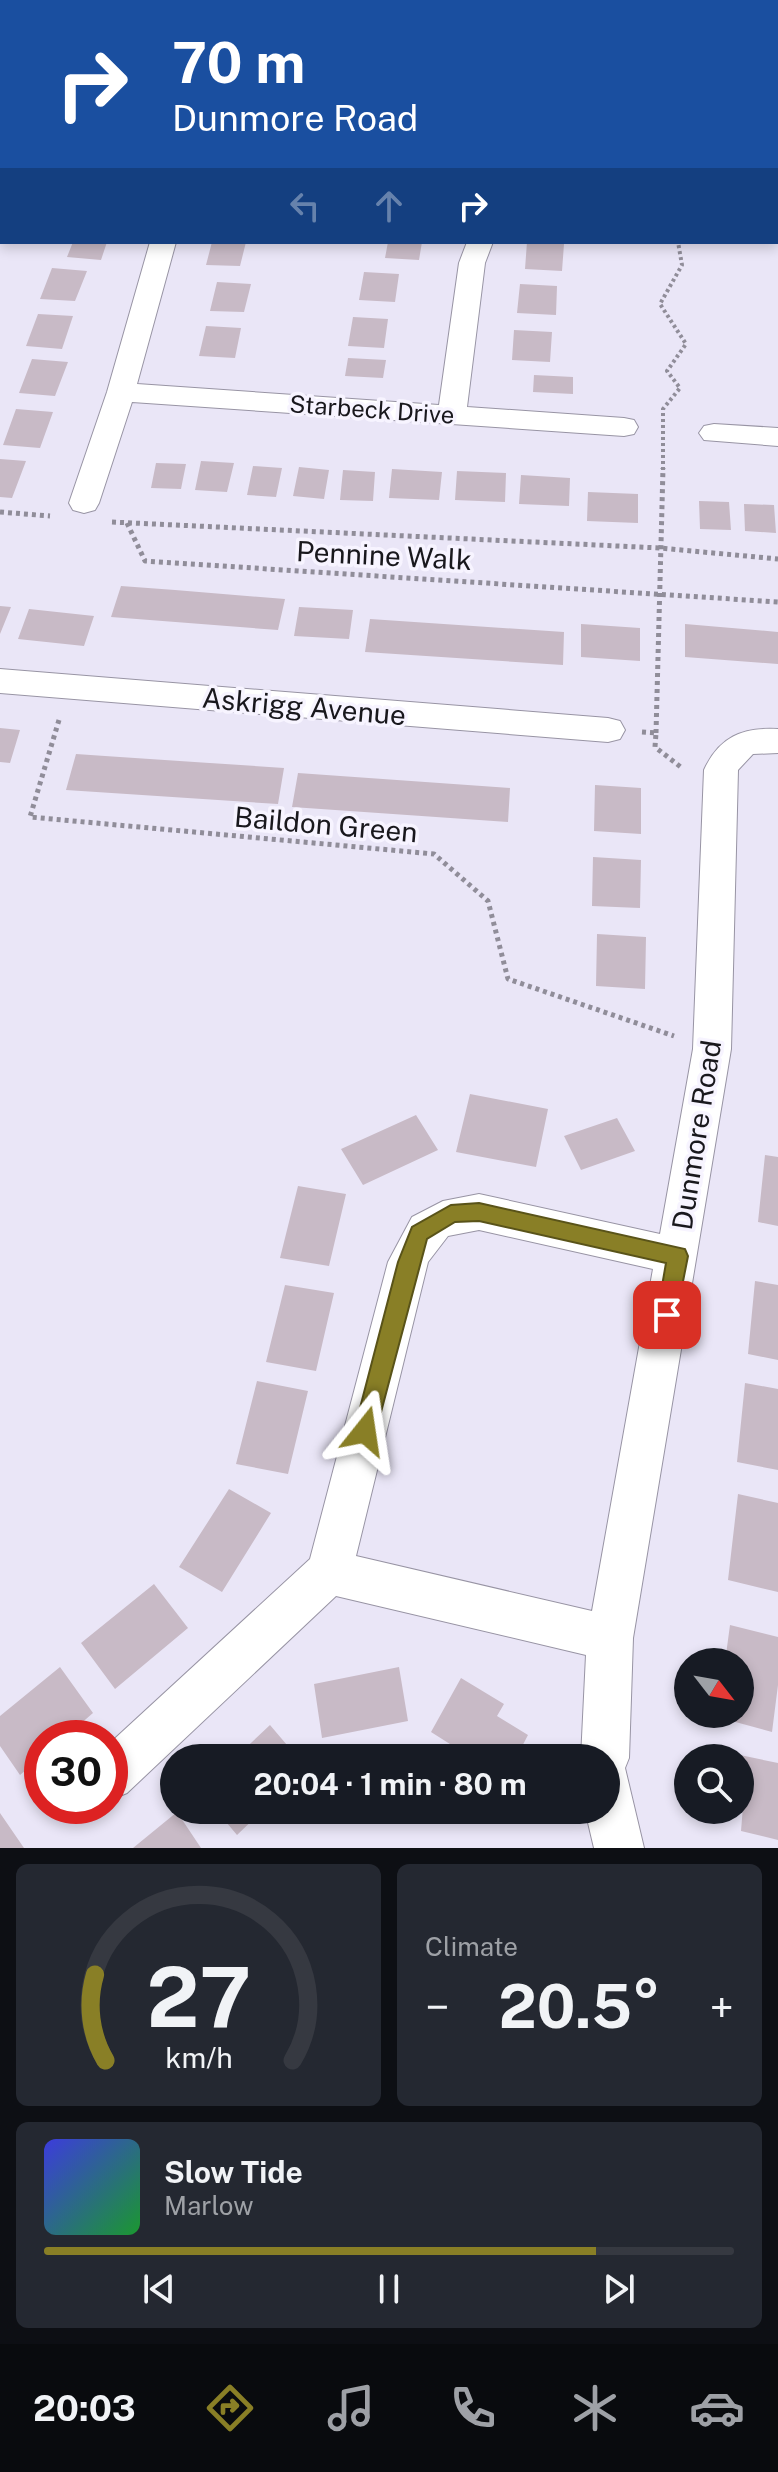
<!DOCTYPE html>
<meta charset="utf-8">
<style>
body{margin:0;font-family:"Public Sans",sans-serif;background:#242831;color:#f1f3f6;height:100vh;display:flex;flex-direction:column;font-size:30px;white-space:nowrap}
*{box-sizing:border-box;margin:0}
p{font-size:26px;color:#9ea1a6}
.icon{flex:none;width:44px;height:44px;fill:none;stroke:currentColor;stroke-width:2;stroke-linecap:round;stroke-linejoin:round}
.map{position:relative;height:1848px;overflow:hidden}
.side{display:flex;flex-direction:column;gap:16px;padding:16px;background:#0d0f14;flex:1}
.side>*{flex:none}
.top-card{position:absolute;left:0px;top:0px;width:778px;height:244px;box-shadow:0 4px 12px #0003;background:#1a4fa0;color:#fff;overflow:hidden}
.needle{width:52px;rotate:121deg}
.controls{position:absolute;left:674px;top:1648px;display:grid;gap:16px}
.controls a{display:grid;place-items:center;width:80px;height:80px;border-radius:50%;background:#171b24;box-shadow:0 4px 12px #0003;font-size:40px}
.speed{position:absolute;left:24px;top:1720px;display:flex;gap:16px;font-size:40px;font-weight:700;text-align:center}
.speed>*{display:grid;place-content:center;width:104px;height:104px;border-radius:50%;background:#171b24;box-shadow:0 4px 12px #0003;line-height:1}
.speed .limit{border:12px solid #d22;background:#fff;color:#111}
.pin{position:absolute;display:grid;place-items:center;width:68px;height:68px;color:#fff;margin:-34px;border-radius:16px;box-shadow:0 4px 12px #0006}
.me{position:absolute;width:88px;margin:-44px;rotate:15deg;stroke-linejoin:round;filter:drop-shadow(0 0 6px #0008)}
.turn{display:flex;align-items:center;gap:28px;height:168px;padding:0 40px;font-size:36px}
.turn .icon{width:104px;height:104px;stroke-width:2.5}
.turn b{display:block;font-size:56px;line-height:68px}
.lanes{display:flex;align-items:center;height:76px;padding:0 40px;background:#0003;justify-content:center;gap:40px;direction:ltr}
.lanes .off{opacity:.35}
.big{font-size:60px;font-weight:700;line-height:1.1}
.side .card{flex:1;display:flex;flex-direction:column;justify-content:center;gap:12px;min-width:0;padding:0 28px;border-radius:12px;background:#242831}
.side .dial{align-items:center;gap:0}
.dial svg{height:208px;overflow:visible;fill:none;stroke:#363941;stroke-width:7;stroke-linecap:round;text-anchor:middle}
.dial text{fill:#f1f3f6;stroke:none}
.song{display:flex;align-items:center;gap:24px}
.cover{width:96px;height:96px;border-radius:12px;background:linear-gradient(135deg,hsl(240 70% 55%),hsl(130 70% 35%))}
.played{height:8px;border-radius:4px;background:linear-gradient(90deg,#897f26 80%,#363941 80%)}
.keys{display:flex;justify-content:space-around;direction:ltr}
.heat{display:flex;justify-content:space-between;align-items:center;font-size:44px;direction:ltr}
.side .tiles{flex:1;display:grid;gap:16px;grid-template-columns:1fr 1fr}
.card:last-child{grid-column:span 2}
.trip{position:absolute;left:160px;top:1744px;width:460px;height:80px;border-radius:40px;background:#171b24;box-shadow:0 4px 12px #0003;font-weight:700;line-height:80px;text-align:center}
.tabs{display:flex;height:128px;justify-content:space-around;align-items:center;background:#090b0e;color:#9ea1a6}
.tabs .icon{width:56px;height:56px}
.tabs .active{color:#897f26}
.tabs b{font-size:36px;color:#f1f3f6}
.map>svg:first-child{display:block}
</style>
<div class="map">
<svg width="778" height="1848" viewBox="0 0 778 1848">
<rect width="100%" height="100%" fill="#eae6f7"/>
<!-- building -->
<path fill="#c8bac6" d="M73 242H107L101 260 67 257Z
M212 242H246L240 266 206 265Z
M388 242H422L419 260 385 258Z
M527 242 564 244 562 271 525 269Z
M52 268 87 271 75 301 40 299Z
M364 272 399 274 395 302 359 300Z
M217 282 251 284 244 312 210 311Z
M520 284 557 286 556 315 517 313Z
M38 314 73 316 62 349 26 346Z
M353 317 388 319 384 348 348 346Z
M206 326 241 328 235 358 199 356Z
M514 330 552 332 550 362 512 360Z
M348 358 386 360 383 378 345 376Z
M32 359 68 362 55 396 19 393Z
M534 375 573 377V394L533 392Z
M16 409 53 412 40 448 3 445Z
M0 459 26 461 12 498 0 497Z
M201 461 234 463 227 492 195 490Z
M156 463 186 464 181 489 151 488Z
M253 466 282 468 276 497 247 495Z
M299 467 329 470 324 499 293 496Z
M392 469 442 472 439 500 389 498Z
M343 470 375 472 373 501 340 500Z
M457 471 506 473 505 502 455 500Z
M521 475 570 478 569 506 519 504Z
M588 492 638 494V523L587 521Z
M699 501 729 502 731 530 700 529Z
M744 504 774 505 776 533 745 531Z
M121 586 175 590 285 599 278 630 111 617Z
M0 606 11 607 0 634Z
M299 607 353 610 349 639 294 636Z
M29 609 94 616 84 646 18 639Z
M370 619 564 632 563 665 365 652Z
M581 624 640 628V661L581 657Z
M685 624 778 632V664L685 657Z
M0 728 20 730 10 763 0 762Z
M76 754 105 756 284 768 278 804 66 790Z
M298 773 510 788 508 822 292 807Z
M595 785 641 788V834L594 831Z
M593 857 641 860 640 908 592 906Z
M597 934 646 937 645 989 596 986Z
M470 1094 548 1109 536 1167 456 1152Z
M416 1115 438 1150 363 1185 341 1149Z
M617 1118 635 1151 581 1170 564 1136Z
M765 1155 778 1157V1226L758 1222Z
M298 1186 346 1194 329 1266 280 1258Z
M755 1281 778 1285V1360L748 1354Z
M285 1285 334 1293 316 1371 266 1362Z
M257 1381 308 1391 288 1474 236 1464Z
M745 1383 778 1389V1470L737 1462Z
M229 1489 271 1513 222 1592 179 1567Z
M738 1494 778 1503V1592L728 1580Z
M154 1584 188 1628 115 1689 81 1643Z
M730 1625 778 1637V1685L772 1732 717 1717V1714H740V1662H725Z
M60 1667 93 1713 64 1738H42V1756L20 1775 0 1746V1716Z
M399 1667 408 1721 322 1738 314 1684Z
M461 1678 504 1704 497 1716 528 1735 516 1758H472L431 1732Z
M270 1725 298 1758H235Z
M711 1749 778 1763V1840L741 1831 744 1794 740 1793V1758H710Z
M216 1810H263L237 1835Z
M177 1812 201 1848H133Z
M0 1813 24 1848H0Z"/>
<g fill="none" stroke-linecap="round" stroke-linejoin="round">
<!-- service casing -->
<g stroke="#9894a4" stroke-width="2">
<path id="service" d="M454 0H466V2H454Z"/>
</g>
<!-- minor casing -->
<g stroke="#9894a4" stroke-width="2">
<path id="minor" d="M0 87H2V101H0Z
M776 128H778V142H776Z
M776 222H778V238H776Z
M150 242H176L137 384 439 405 459 263 467 242H493L485 263 467 407 624 418 634 420 638 427 634 434 624 436 132 402 99 503 95 510 84 513 73 510 69 503 107 392Z
M714 424 778 428V446L704 440 699 433 704 426Z
M0 669 608 718 620 721 625 730 620 739 608 742 0 693Z
M778 729V753L753 754 738 770 731 1049 633 1638 629 1758 625 1768 644 1848H594L585 1810H606V1758H581L586 1655 336 1596 127 1793 110 1800V1743L310 1559 388 1262 412 1217 443 1201 479 1194 660 1234 693 1049 704 770C719 737 742 727 778 729ZM479 1230 653 1269 592 1611 356 1556 428 1262 448 1236Z"/>
</g>
<!-- path-far1 -->
<path stroke="#908d99" stroke-width="4" stroke-dasharray="3 3" stroke-linecap="butt" d="M663 470V409L680 388 667 371 686 344 660 304 682 265 678 242"/>
<!-- path -->
<path stroke="#908d99" stroke-width="5" stroke-dasharray="4 4" stroke-linecap="butt" d="M0 512 50 516
M112 522 660 548 778 559
M127 523 145 561 778 602
M59 720 30 817 434 854 488 901 508 979 674 1036
M642 732 656 733 655 747 682 768
M656 733 663 468"/>
<!-- service -->
<use href="#service" fill="#fff" fill-rule="evenodd"/>
<!-- minor -->
<use href="#minor" fill="#fff" fill-rule="evenodd"/>
</g>
<!-- route -->
<path fill="#897f26" stroke="#595319" stroke-width="2" d="M479 1203 685 1249 688 1256 675 1322 667 1324 660 1322 657 1315 666 1263 479 1221 455 1222 427 1239 376 1431 373 1439 365 1442 357 1439 354 1431 398 1262 412 1227 451 1205Z"/>
<g text-anchor="middle" dominant-baseline="central" stroke-width="7" stroke-linejoin="round" paint-order="stroke">
<!-- far-street labels -->
<g font-size="24" fill="#19181d" stroke="#f7f4ff">
<text transform="translate(372 409) rotate(4)">Starbeck Drive</text>
</g>
<!-- street labels -->
<g font-size="28" fill="#19181d" stroke="#f7f4ff">
<text transform="translate(384 555) rotate(3)">Pennine Walk</text>
<text transform="translate(304 706) rotate(5)">Askrigg Avenue</text>
<text transform="translate(326 824) rotate(5)">Baildon Green</text>
<text transform="translate(696 1135) rotate(-81)">Dunmore Road</text>
</g>
</g>
</svg>
<div class="controls">
<a><svg class="needle" viewBox="-14 -14 28 28"><path d="M0-13l5 13h-10z" fill="#e53935"/><path d="M0 13l5-13h-10z" fill="#9ea1a6"/></svg></a>
<a><svg class="icon" aria-label="search" viewBox="0 0 24 24"><circle cx="10" cy="10" r="6"/><path d="M15 15l6 6"/></svg></a>
</div>
<div class="speed"><div class="limit">30</div></div>
<div class="pin" style="left:667px;top:1315px;background:#d93025"><svg class="icon" aria-label="arrive" viewBox="0 0 24 24"><path d="M6 21V4h12l-3 4 3 4H6"/></svg></div>
<svg class="me" style="left:365px;top:1431px" viewBox="-20 -20 40 40"><path d="M0-17L14 15 0 8-14 15z" fill="#897f26" stroke="#fff" stroke-width="4"/></svg>
<div class="trip">20:04 · 1 min · 80 m</div>
<div class="top-card">
<div class="turn"><svg class="icon" aria-label="right" viewBox="0 0 24 24"><path d="M7 20v-9h11M14 6l5 5-5 5"/></svg><div><b>70 m</b>Dunmore Road</div></div>
<div class="lanes"><svg class="icon off" aria-label="left" viewBox="0 0 24 24"><path d="M17 20v-9H6M10 6l-5 5 5 5"/></svg><svg class="icon off" aria-label="ahead" viewBox="0 0 24 24"><path d="M12 20V5M6 11l6-6 6 6"/></svg><svg class="icon" aria-label="right" viewBox="0 0 24 24"><path d="M7 20v-9h11M14 6l5 5-5 5"/></svg></div>
</div>
</div>
<section class="side">
<div class="tiles">
<div class="card dial"><svg viewBox="0 0 100 80">
<path d="M14 69A42 42 0 1 1 86 69"/>
<path d="M14 69A42 42 0 0 1 10 36" stroke="#897f26"/>
<text x="50" y="56" font-size="32" font-weight="700">27</text>
<text x="50" y="72" font-size="11">km/h</text>
</svg></div>
<div class="card"><p>Climate</p>
<div class="heat"><a>−</a><b class="big">20.5°</b><a>+</a></div>
</div>
<div class="card">
<div class="song"><i class="cover"></i><div><b>Slow Tide</b><p>Marlow</p></div></div>
<div class="played"></div>
<div class="keys"><svg class="icon" aria-label="previous" viewBox="0 0 24 24"><path d="M18 5L8 12l10 7zM5 5v14"/></svg><svg class="icon" aria-label="pause" viewBox="0 0 24 24"><path d="M8 5v14M16 5v14"/></svg><svg class="icon" aria-label="next" viewBox="0 0 24 24"><path d="M6 5l10 7-10 7zM19 5v14"/></svg></div>
</div>
</div>
</section>
<nav class="tabs">
<b>20:03</b>
<svg class="icon active" aria-label="directions" viewBox="0 0 24 24"><path d="M12 3l9 9-9 9-9-9zM9 14v-3h6M13 9l2 2-2 2"/></svg>
<svg class="icon" aria-label="music" viewBox="0 0 24 24"><path d="M9 18V5l10-2v13"/><circle cx="6" cy="18" r="3"/><circle cx="16" cy="16" r="3"/></svg>
<svg class="icon" aria-label="phone" viewBox="0 0 24 24"><path d="M5 4h4l2 5-3 2q2 4 5 5l2-3 5 2v4C11 20 4 13 5 4z"/></svg>
<svg class="icon" aria-label="climate" viewBox="0 0 24 24"><path d="M12 3v18M4 7l16 10M4 17L20 7"/></svg>
<svg class="icon" aria-label="car" viewBox="0 0 24 24"><path d="M5 17H2v-5l4-1 3-4h7l3 4 3 1v5h-3M9 17h6M6 11h13"/><circle cx="7" cy="17" r="2"/><circle cx="17" cy="17" r="2"/></svg>
</nav>
